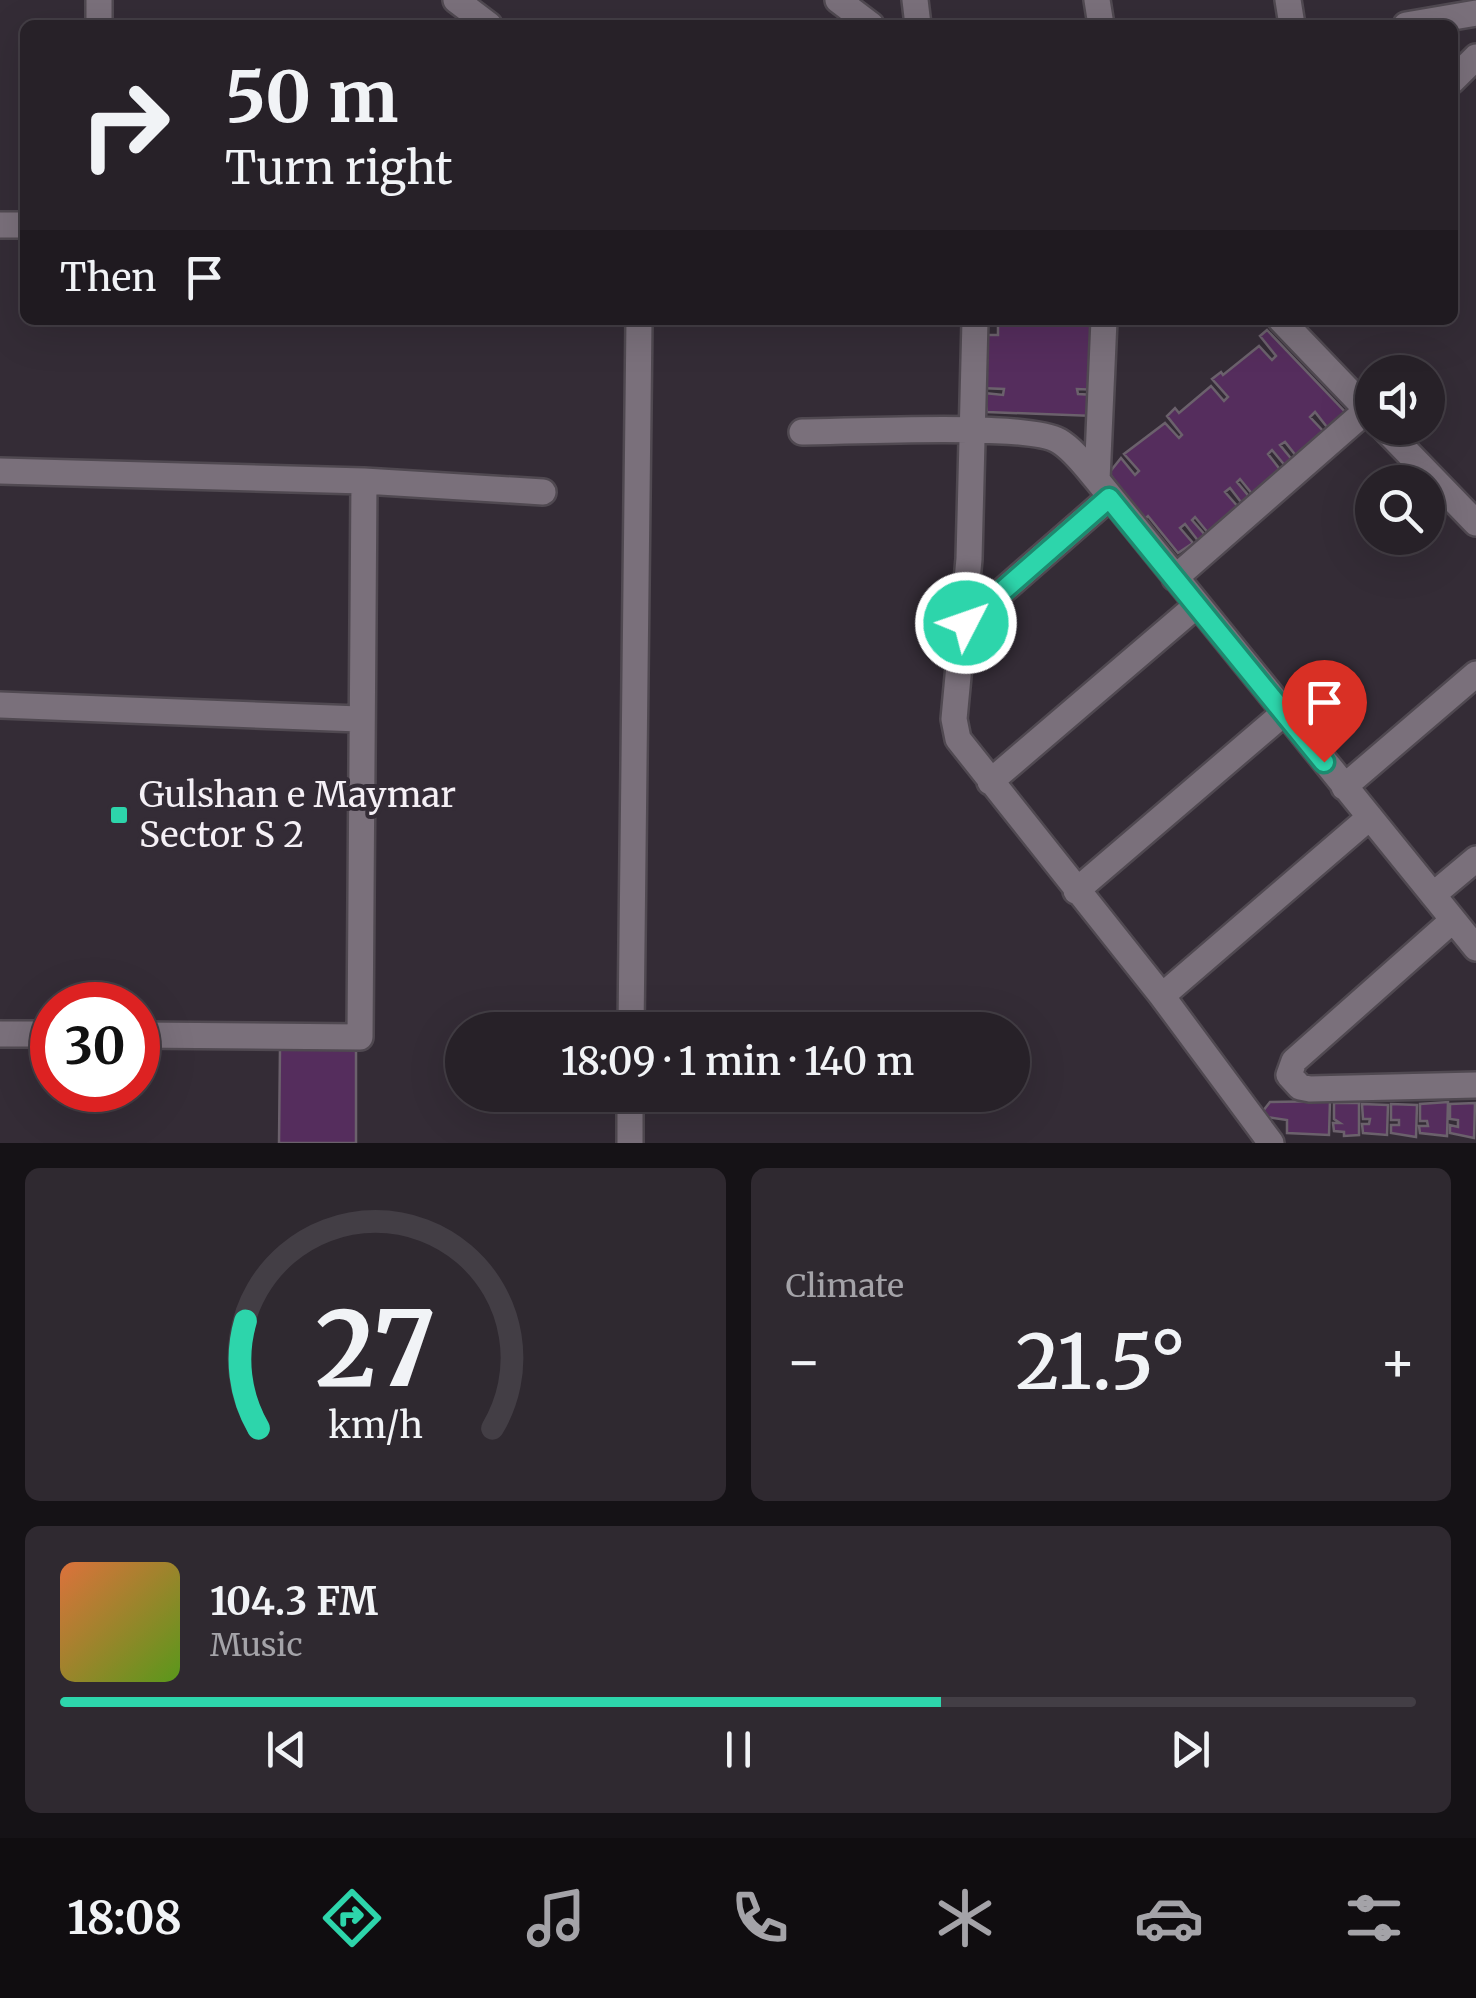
<!DOCTYPE html>
<meta charset="utf-8">
<style>
body{margin:0;font-family:Merriweather,serif;background:#2f2930;color:#f1f3f6;height:100vh;display:flex;flex-direction:column;font-size:38px;white-space:nowrap}
*{box-sizing:border-box;margin:0}
p{font-size:32px;color:#a4a3a8}
.icon{flex:none;width:55px;height:55px;fill:none;stroke:currentColor;stroke-width:2;stroke-linecap:round;stroke-linejoin:round}
.map{position:relative;height:1143px;overflow:hidden}
.sheet{display:flex;flex-direction:column;gap:25px;padding:25px;background:#151216;flex:1}
.sheet>*{flex:none}
.hud{position:absolute;left:20px;top:20px;width:1438px;height:305px;border-radius:15px;box-shadow:0 10px 40px #0002,0 0 0 2px #433e45;background:#272128;color:#f1f3f6;overflow:hidden}
.tools{position:absolute;left:1355px;top:355px;display:grid;gap:20px}
.tools a{display:grid;place-items:center;width:90px;height:90px;border-radius:50%;background:#272128;box-shadow:0 10px 40px #0002,0 0 0 2px #433e45;font-size:50px}
.speed{position:absolute;left:30px;top:982px;display:flex;gap:20px;font-size:50px;font-weight:700;text-align:center}
.speed>*{display:grid;place-content:center;width:130px;height:130px;border-radius:50%;background:#272128;box-shadow:0 10px 40px #0002,0 0 0 2px #433e45;line-height:1}
.speed .limit{border:15px solid #d22;background:#fff;color:#111}
.pin{position:absolute;display:grid;place-items:center;width:85px;height:85px;color:#fff;margin:-102px -42px;border-radius:50% 50% 50% 0;rotate:-45deg;box-shadow:0 0 10px #0007}
.pin .icon{rotate:45deg}
.me{position:absolute;width:110px;margin:-55px;rotate:49deg;stroke-linejoin:round;filter:drop-shadow(0 0 8px #0008)}
.turn{display:flex;align-items:center;gap:35px;height:210px;padding:0 40px;font-size:45px}
.turn .icon{width:130px;height:130px;stroke-width:2.5}
.turn b{display:block;font-size:70px;line-height:85px}
.then{display:flex;align-items:center;height:95px;padding:0 40px;background:#0003;gap:20px;font-size:38px}
.big{font-size:75px;font-weight:600;line-height:1.1}
.sheet .tile{flex:1;display:flex;flex-direction:column;justify-content:center;gap:15px;min-width:0;padding:0 35px;border-radius:15px;background:#2f2930}
.sheet .dial{align-items:center;gap:0}
.dial svg{height:260px;overflow:visible;fill:none;stroke:#433e45;stroke-width:7;stroke-linecap:round;text-anchor:middle}
.dial text{fill:#f1f3f6;stroke:none}
.song{display:flex;align-items:center;gap:30px}
.cover{width:120px;height:120px;border-radius:15px;background:linear-gradient(135deg,hsl(20 70% 55%),hsl(90 70% 35%))}
.played{height:10px;border-radius:5px;background:linear-gradient(90deg,#2dd5ab 65%,#433e45 65%)}
.keys{display:flex;justify-content:space-around;direction:ltr}
.heat{display:flex;justify-content:space-between;align-items:center;font-size:55px;direction:ltr}
.sheet .tiles{flex:1;display:grid;gap:25px;grid-template-columns:1fr 1fr}
.tile:last-child{grid-column:span 2}
.trip{position:absolute;left:445px;top:1012px;width:585px;height:100px;border-radius:50px;background:#272128;box-shadow:0 10px 40px #0002,0 0 0 2px #433e45;font-weight:600;line-height:100px;text-align:center}
.menu{display:flex;height:160px;justify-content:space-around;align-items:center;background:#100d10;color:#a4a3a8}
.menu .icon{width:70px;height:70px}
.menu .on{color:#2dd5ab}
.menu b{font-size:45px;color:#f1f3f6}
.map>svg:first-child{display:block}
</style>
<div class="map">
<svg width="1476" height="1143" viewBox="0 0 1476 1143">
<rect width="100%" height="100%" fill="#342c36"/>
<!-- building -->
<path fill="#552d5d" stroke="#6b616c" stroke-width="2.5" d="M998 320H1097L1100 390 1077 389 1078 394 1095 395 1094 416 987 412 984 393 1003 395 1004 389 980 388 986 335H998Z
M1267 330 1348 415 1330 431 1315 412 1310 417 1326 434 1297 457 1285 442 1280 445 1294 462 1287 468 1272 450 1268 454 1282 472 1253 495 1240 479 1237 482 1252 500 1244 506 1230 488 1225 492 1240 509 1209 534 1195 517 1192 520 1206 536 1199 542 1185 524 1180 528 1193 543 1178 553 1148 516 1144 520 1109 473 1121 458 1135 475 1139 471 1124 454 1165 423 1179 438 1182 435 1167 416 1175 408 1179 413 1211 386 1224 401 1228 397 1212 379 1221 372 1223 375 1259 346 1272 360 1276 356 1260 336Z
M280 1048 356 1050V1143H279Z
M1330 1101 1329 1135 1287 1133V1120L1259 1116 1270 1102Z
M1448 1102 1447 1136 1420 1133 1419 1126H1428L1427 1121H1420V1104Z
M1334 1103H1359V1135L1344 1136V1132L1334 1131 1333 1123H1340L1334 1119Z
M1475 1103 1474 1138 1450 1133V1125L1458 1127V1120L1450 1119V1104Z
M1362 1104 1388 1105 1387 1135 1363 1133 1362 1124H1369L1370 1119H1363Z
M1391 1104 1417 1105 1416 1137 1391 1133V1125H1399V1120H1391Z"/>
<g fill="none" stroke-linecap="round" stroke-linejoin="round">
<!-- minor casing -->
<g stroke="#504951" stroke-width="30">
<path id="minor" d="M99 0V25
M456 0 489 25
M838 0 871 25
M915 0 918 25
M1097 0 1101 25
M1288 0 1292 25
M1406 25 1476 13
M1452 81 1476 57
M0 225H25
M975 320 969 559 954 719 958 739 1162 996 1271 1143
M1281 320 1372 415
M1384 428 1476 523
M802 432C849 432 1027 422 1059 441 1074 450 1086 467 1097 480L1476 948
M0 471 364 481 543 492
M1097 480 1104 320
M1175 578 1367 410
M966 623 1109 498
M0 705 359 719
M990 782 1197 605
M1344 787 1476 674
M1076 891 1284 713
M1433 895 1476 859
M1453 920 1294 1061 1289 1075 1300 1087 1310 1089 1476 1085
M1162 996 1370 817
M631 1030 639 320
M0 1034H52
M138 1035 360 1037 364 481
M630 1143V1095"/>
</g>
<!-- minor -->
<use href="#minor" stroke="#7a707b" stroke-width="25"/>
</g>
<g fill="none" stroke-linecap="round" stroke-linejoin="round">
<!-- route casing -->
<g stroke="#1d8a6f" stroke-width="25">
<path id="route" d="M966 623 1109 498 1324 762"/>
</g>
<!-- route -->
<use href="#route" stroke="#2dd5ab" stroke-width="18"/>
</g>
<!-- markers -->
<rect fill="#2dd5ab" stroke="#342c36" stroke-width="4" x="109" y="805" width="20" height="20" rx="5"/>
<g text-anchor="middle" dominant-baseline="central" stroke-width="8" stroke-linejoin="round" paint-order="stroke">
<!-- poi labels -->
<g font-size="35" fill="#f5f0f6" stroke="#342c36" text-anchor="start">
<text x="139" y="795">Gulshan e Maymar<tspan x="139" dy="40">Sector S 2</tspan></text>
</g>
</g>
</svg>
<div class="tools">
<a><svg class="icon" aria-label="sound" viewBox="0 0 24 24"><path d="M4 9h4l5-4v14l-5-4H4zM17 9q2 3 0 6"/></svg></a>
<a><svg class="icon" aria-label="search" viewBox="0 0 24 24"><circle cx="10" cy="10" r="6"/><path d="M15 15l6 6"/></svg></a>
</div>
<div class="speed"><div class="limit">30</div></div>
<div class="pin" style="left:1324px;top:762px;background:#d93025"><svg class="icon" aria-label="arrive" viewBox="0 0 24 24"><path d="M6 21V4h12l-3 4 3 4H6"/></svg></div>
<svg class="me" style="left:966px;top:623px" viewBox="-20 -20 40 40"><circle r="17" fill="#2dd5ab" stroke="#fff" stroke-width="3"/><path d="M0-11L8 9 0 5-8 9z" fill="#fff"/></svg>
<div class="trip">18:09 · 1 min · 140 m</div>
<div class="hud">
<div class="turn"><svg class="icon" aria-label="right" viewBox="0 0 24 24"><path d="M7 20v-9h11M14 6l5 5-5 5"/></svg><div><b>50 m</b>Turn right</div></div>
<div class="then">Then<svg class="icon" aria-label="arrive" viewBox="0 0 24 24"><path d="M6 21V4h12l-3 4 3 4H6"/></svg></div>
</div>
</div>
<section class="sheet">
<div class="tiles">
<div class="tile dial"><svg viewBox="0 0 100 80">
<path d="M14 69A42 42 0 1 1 86 69"/>
<path d="M14 69A42 42 0 0 1 10 36" stroke="#2dd5ab"/>
<text x="50" y="56" font-size="32" font-weight="700">27</text>
<text x="50" y="72" font-size="11">km/h</text>
</svg></div>
<div class="tile"><p>Climate</p>
<div class="heat"><a>−</a><b class="big">21.5°</b><a>+</a></div>
</div>
<div class="tile">
<div class="song"><i class="cover"></i><div><b>104.3 FM</b><p>Music</p></div></div>
<div class="played"></div>
<div class="keys"><svg class="icon" aria-label="previous" viewBox="0 0 24 24"><path d="M18 5L8 12l10 7zM5 5v14"/></svg><svg class="icon" aria-label="pause" viewBox="0 0 24 24"><path d="M8 5v14M16 5v14"/></svg><svg class="icon" aria-label="next" viewBox="0 0 24 24"><path d="M6 5l10 7-10 7zM19 5v14"/></svg></div>
</div>
</div>
</section>
<nav class="menu">
<b>18:08</b>
<svg class="icon on" aria-label="directions" viewBox="0 0 24 24"><path d="M12 3l9 9-9 9-9-9zM9 14v-3h6M13 9l2 2-2 2"/></svg>
<svg class="icon" aria-label="music" viewBox="0 0 24 24"><path d="M9 18V5l10-2v13"/><circle cx="6" cy="18" r="3"/><circle cx="16" cy="16" r="3"/></svg>
<svg class="icon" aria-label="phone" viewBox="0 0 24 24"><path d="M5 4h4l2 5-3 2q2 4 5 5l2-3 5 2v4C11 20 4 13 5 4z"/></svg>
<svg class="icon" aria-label="climate" viewBox="0 0 24 24"><path d="M12 3v18M4 7l16 10M4 17L20 7"/></svg>
<svg class="icon" aria-label="car" viewBox="0 0 24 24"><path d="M5 17H2v-5l4-1 3-4h7l3 4 3 1v5h-3M9 17h6M6 11h13"/><circle cx="7" cy="17" r="2"/><circle cx="17" cy="17" r="2"/></svg>
<svg class="icon" aria-label="filters" viewBox="0 0 24 24"><path d="M4 7h16M4 17h16"/><circle cx="9" cy="7" r="2"/><circle cx="15" cy="17" r="2"/></svg>
</nav>
